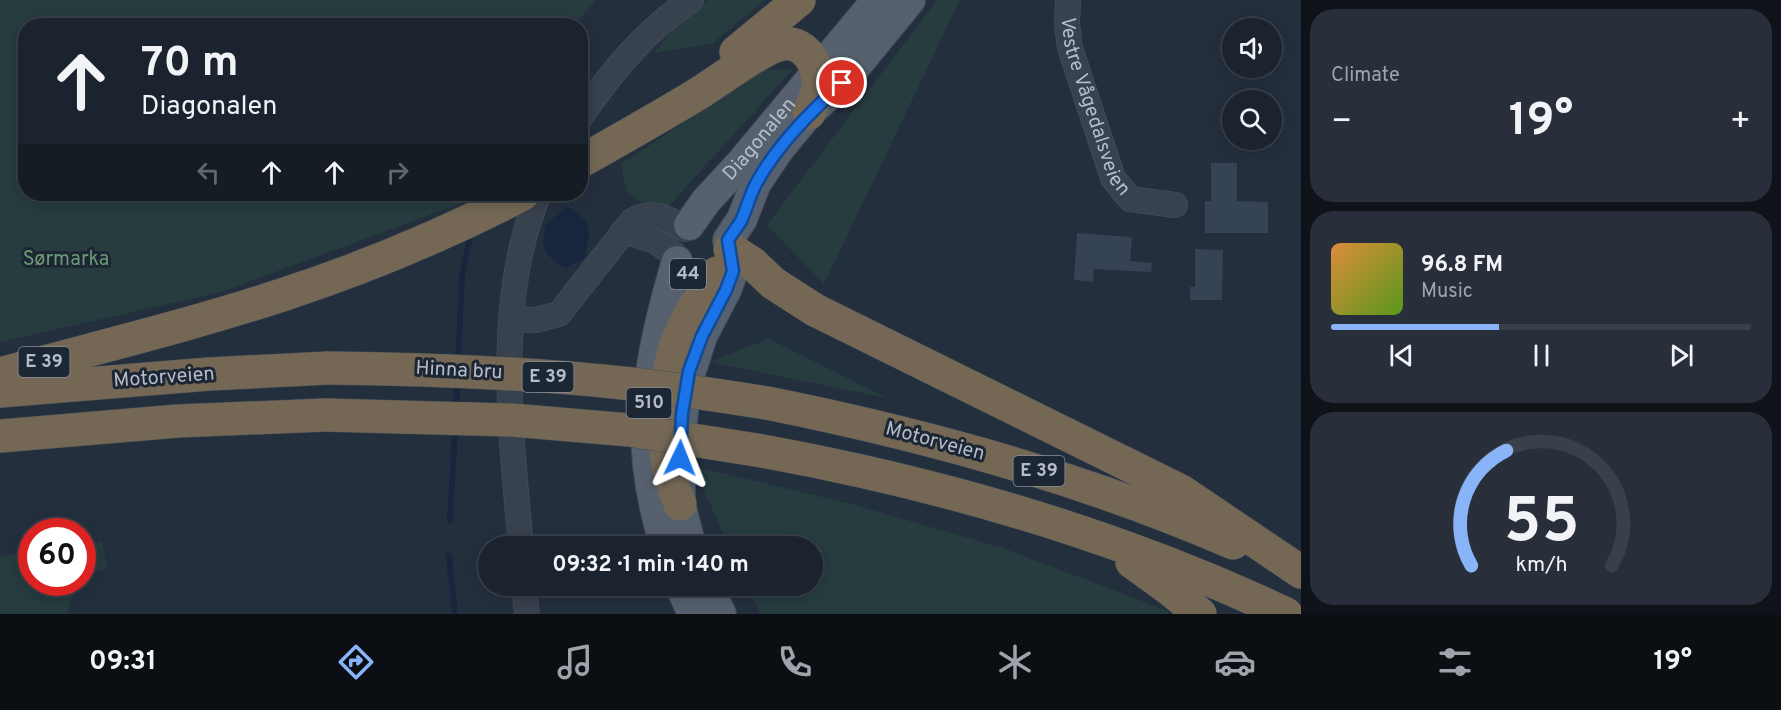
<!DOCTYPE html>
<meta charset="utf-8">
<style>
body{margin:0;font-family:Overpass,sans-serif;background:#282f3a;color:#f1f3f6;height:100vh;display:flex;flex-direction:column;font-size:22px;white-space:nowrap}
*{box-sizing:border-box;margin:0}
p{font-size:20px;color:#a0a4aa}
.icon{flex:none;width:33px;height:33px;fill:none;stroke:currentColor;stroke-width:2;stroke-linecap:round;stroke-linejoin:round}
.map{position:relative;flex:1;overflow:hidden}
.sheet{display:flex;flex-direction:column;gap:9px;padding:9px;background:#0f1319;width:480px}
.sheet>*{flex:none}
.hud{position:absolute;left:18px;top:18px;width:570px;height:183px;border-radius:24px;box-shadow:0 3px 15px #0003,0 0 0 2px #39404a;background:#1b232e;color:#f1f3f6;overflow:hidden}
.fabs{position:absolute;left:1222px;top:18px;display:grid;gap:12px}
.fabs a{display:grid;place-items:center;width:60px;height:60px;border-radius:50%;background:#1b232e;box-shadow:0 3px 15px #0003,0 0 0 2px #39404a;font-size:30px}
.speed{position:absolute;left:18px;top:518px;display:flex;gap:12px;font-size:30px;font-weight:700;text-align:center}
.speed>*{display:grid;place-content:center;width:78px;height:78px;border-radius:50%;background:#1b232e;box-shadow:0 3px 15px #0003,0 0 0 2px #39404a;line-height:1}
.speed .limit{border:9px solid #d22;background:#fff;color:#111}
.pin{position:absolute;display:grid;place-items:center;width:51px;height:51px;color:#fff;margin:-26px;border:3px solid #fff;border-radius:50%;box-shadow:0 2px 6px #0007}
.me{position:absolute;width:66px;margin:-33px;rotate:2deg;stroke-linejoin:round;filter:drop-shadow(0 0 4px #0008)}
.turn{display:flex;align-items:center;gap:21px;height:126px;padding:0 24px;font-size:27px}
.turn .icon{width:78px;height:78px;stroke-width:2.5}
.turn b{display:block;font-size:42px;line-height:51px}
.lanes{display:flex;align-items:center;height:57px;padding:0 24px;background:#0003;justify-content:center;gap:30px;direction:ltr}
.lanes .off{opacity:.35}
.big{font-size:45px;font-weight:700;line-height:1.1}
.sheet .widget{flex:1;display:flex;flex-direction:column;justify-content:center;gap:9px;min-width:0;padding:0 21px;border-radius:24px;background:#282f3a}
.sheet .dial{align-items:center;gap:0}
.dial svg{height:156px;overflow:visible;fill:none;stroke:#39404a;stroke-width:7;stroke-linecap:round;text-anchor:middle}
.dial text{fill:#f1f3f6;stroke:none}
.song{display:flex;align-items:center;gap:18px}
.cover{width:72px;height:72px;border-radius:9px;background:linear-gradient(135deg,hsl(30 70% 55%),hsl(90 70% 35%))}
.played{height:6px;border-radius:3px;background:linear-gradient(90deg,#8ab4f8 40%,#39404a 40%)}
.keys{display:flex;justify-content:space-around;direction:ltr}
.heat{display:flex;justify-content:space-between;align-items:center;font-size:33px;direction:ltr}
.trip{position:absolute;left:478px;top:536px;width:345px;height:60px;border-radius:30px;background:#1b232e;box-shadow:0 3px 15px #0003,0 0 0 2px #39404a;font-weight:700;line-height:60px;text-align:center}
.menu{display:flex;height:96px;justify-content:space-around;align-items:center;background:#0b0e12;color:#a0a4aa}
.menu .icon{width:42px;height:42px}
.menu .current{color:#8ab4f8}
.menu b{font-size:27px;color:#f1f3f6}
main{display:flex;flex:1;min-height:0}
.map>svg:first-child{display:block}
</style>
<main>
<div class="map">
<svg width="1301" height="614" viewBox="0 0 1301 614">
<rect width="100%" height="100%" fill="#242f3e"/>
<!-- green -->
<path fill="#263c3f" d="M0 0H596L574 26H26V194H483L481 196 221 292 0 342Z
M709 0H765L712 44 654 53C670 32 686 14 709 0Z
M937 0H960L824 284 767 225Z
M793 69 667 208 647 207 626 191 621 164 764 70Z
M768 339H769L887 398 710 362Z
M693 466 851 504 1003 548 1168 611 1169 614H760L746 585H813V546H729Z
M102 541 107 568 87 576 82 582 83 544Z
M31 551 32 582H82L72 597 67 614H0V556Z"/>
<!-- water -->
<path fill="#17263c" d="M567 207C595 225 590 227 585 258L565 268C545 255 541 251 545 225Z"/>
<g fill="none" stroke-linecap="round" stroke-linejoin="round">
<!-- stream -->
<path stroke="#17263c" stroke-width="6" d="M458 362 462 276 471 232
M456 410 457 381
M450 521 455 429
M449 556 455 614"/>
</g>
<!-- building -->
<path fill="#364354" d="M1211 163H1237V201L1268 202V233H1205V201H1211Z
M1077 233 1132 237 1130 261 1152 263 1151 272 1094 269 1093 282 1074 280Z
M1195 249 1223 250 1222 300H1190V287H1195Z"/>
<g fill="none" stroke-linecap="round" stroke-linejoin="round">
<!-- minor casing -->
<g stroke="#414a57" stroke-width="26">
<g id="minor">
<path id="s1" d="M1068 0 1067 24 1070 48 1113 178 1130 199 1175 205"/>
<path d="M580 118C611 72 645 31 691 0"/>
<path d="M623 231 655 241 675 255"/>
<path d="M512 319 536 320 559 314 632 221C652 210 666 216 684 229"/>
<path d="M521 546C511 435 494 298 539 194"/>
<path d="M524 585 527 614"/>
</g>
</g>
<!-- major casing -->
<g stroke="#414a57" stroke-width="32">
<g id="major">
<path id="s2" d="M689 225 706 201 741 163 877 0"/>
<path d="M728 240 742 219 756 183 779 149 809 113 842 83 910 0"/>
<path d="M665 546C657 519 651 493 648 465 641 396 658 326 677 261"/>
<path d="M691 546 680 504V445L685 389 702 336 726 290 733 271 730 254"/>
<path d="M680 585 693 614"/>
<path d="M707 585 721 614"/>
</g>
</g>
<!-- highway casing -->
<g stroke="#434c59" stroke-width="34">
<path id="highway" d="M736 52 799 0
M580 162C619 140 658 118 696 95 715 84 764 46 783 44 806 41 820 66 818 87 817 96 812 105 809 113
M730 249 752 263 773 283 815 310 1181 491 1301 572
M0 374C95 348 191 325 285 294 367 267 446 234 523 194
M0 391 209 374 328 368
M767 403C927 435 1084 478 1233 543
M0 436 178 421 325 415
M762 451C943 484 1119 535 1286 614
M680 504C676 494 672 484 670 473 661 442 665 376 676 345 685 319 701 296 717 273
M1132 562 1168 588 1200 614"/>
</g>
<!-- minor -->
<use href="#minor" stroke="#38414e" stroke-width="24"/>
<!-- major -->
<use href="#major" stroke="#56606e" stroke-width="30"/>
<!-- highway -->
<use href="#highway" stroke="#746855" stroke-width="33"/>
<!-- highway-bridge casing -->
<g stroke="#434c59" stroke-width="34" stroke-linecap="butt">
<path id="highway-bridge" d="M328 368C430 369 531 373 632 384 678 389 722 396 767 403
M325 415 512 420 629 430 762 451"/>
</g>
<!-- highway-bridge -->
<use href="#highway-bridge" stroke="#746855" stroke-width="33"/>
</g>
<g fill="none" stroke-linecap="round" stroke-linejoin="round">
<!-- route casing -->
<g stroke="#114b97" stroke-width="15">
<path id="route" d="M680 458 682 414 689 371 702 336 726 290 733 271 728 240C732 234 737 227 741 221 747 208 750 194 757 182 778 144 810 113 842 83"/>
</g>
<!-- route -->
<use href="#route" stroke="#1a73e8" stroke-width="10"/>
</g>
<g text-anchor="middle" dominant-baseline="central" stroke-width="6" stroke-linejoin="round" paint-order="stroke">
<!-- shield labels -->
<g fill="#1d2633" stroke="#878f9c" stroke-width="1.5">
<rect x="670" y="259" width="36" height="30" rx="4.5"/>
<rect x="18.5" y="347" width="51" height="30" rx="4.5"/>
<rect x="522.5" y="362" width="51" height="30" rx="4.5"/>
<rect x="626.5" y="388" width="45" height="30" rx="4.5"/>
<rect x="1013.5" y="456" width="51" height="30" rx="4.5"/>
</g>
<g font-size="18" font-weight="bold" fill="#b4bcc9">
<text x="688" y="274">44</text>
<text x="44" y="362">E 39</text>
<text x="548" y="377">E 39</text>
<text x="649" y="403">510</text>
<text x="1039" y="471">E 39</text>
</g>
<!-- street labels -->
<g font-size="20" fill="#b4bcc9" stroke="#1d2633">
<text stroke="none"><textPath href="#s1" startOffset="111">Vestre Vågedalsveien</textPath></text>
<text stroke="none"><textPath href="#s2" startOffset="111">Diagonalen</textPath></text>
<text transform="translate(459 371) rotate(3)">Hinna bru</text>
<text transform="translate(164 378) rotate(-4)">Motorveien</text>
<text transform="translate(935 442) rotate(15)">Motorveien</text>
</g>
<!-- park labels -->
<g font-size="20" fill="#6b9a76" stroke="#1d2633">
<text x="66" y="260">Sørmarka</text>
</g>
</g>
</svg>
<div class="fabs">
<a><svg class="icon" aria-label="sound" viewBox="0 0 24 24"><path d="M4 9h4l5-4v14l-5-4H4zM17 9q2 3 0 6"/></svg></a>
<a><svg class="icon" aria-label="search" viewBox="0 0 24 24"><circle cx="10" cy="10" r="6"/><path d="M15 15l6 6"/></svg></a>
</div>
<div class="speed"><div class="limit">60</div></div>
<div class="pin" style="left:842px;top:83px;background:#d93025"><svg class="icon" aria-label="arrive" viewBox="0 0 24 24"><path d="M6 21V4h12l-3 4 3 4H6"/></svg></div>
<svg class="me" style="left:680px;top:458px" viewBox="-20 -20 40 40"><path d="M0-17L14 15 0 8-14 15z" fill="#1a73e8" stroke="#fff" stroke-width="4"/></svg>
<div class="trip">09:32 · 1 min · 140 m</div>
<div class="hud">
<div class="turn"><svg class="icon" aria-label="ahead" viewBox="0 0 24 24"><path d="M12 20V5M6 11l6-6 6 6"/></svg><div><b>70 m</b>Diagonalen</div></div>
<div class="lanes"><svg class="icon off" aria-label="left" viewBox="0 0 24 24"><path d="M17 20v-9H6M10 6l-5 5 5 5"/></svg><svg class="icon" aria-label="ahead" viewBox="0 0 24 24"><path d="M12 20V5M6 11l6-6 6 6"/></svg><svg class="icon" aria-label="ahead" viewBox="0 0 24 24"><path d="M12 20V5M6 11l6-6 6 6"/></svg><svg class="icon off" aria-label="right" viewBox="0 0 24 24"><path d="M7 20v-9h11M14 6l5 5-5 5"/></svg></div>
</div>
</div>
<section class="sheet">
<div class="widget"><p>Climate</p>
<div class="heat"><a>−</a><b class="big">19°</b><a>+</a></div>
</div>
<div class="widget">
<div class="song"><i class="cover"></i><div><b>96.8 FM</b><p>Music</p></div></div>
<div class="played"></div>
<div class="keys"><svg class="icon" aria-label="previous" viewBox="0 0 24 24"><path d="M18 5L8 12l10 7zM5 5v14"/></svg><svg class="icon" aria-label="pause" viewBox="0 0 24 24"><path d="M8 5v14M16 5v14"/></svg><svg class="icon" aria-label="next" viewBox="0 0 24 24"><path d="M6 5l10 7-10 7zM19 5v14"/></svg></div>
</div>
<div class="widget dial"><svg viewBox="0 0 100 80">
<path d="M14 69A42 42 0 1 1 86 69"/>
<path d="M14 69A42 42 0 0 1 32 10" stroke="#8ab4f8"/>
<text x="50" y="56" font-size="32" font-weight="700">55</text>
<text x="50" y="72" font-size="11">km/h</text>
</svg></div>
</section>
</main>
<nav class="menu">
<b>09:31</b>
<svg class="icon current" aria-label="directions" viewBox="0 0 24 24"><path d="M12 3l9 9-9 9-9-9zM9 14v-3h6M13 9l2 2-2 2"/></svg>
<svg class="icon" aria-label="music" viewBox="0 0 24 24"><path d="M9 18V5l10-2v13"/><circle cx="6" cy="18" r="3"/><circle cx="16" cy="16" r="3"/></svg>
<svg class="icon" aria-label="phone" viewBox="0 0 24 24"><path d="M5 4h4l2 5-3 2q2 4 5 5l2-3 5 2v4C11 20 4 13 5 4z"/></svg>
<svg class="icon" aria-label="climate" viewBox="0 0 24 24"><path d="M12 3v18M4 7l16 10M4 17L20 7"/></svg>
<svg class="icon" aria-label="car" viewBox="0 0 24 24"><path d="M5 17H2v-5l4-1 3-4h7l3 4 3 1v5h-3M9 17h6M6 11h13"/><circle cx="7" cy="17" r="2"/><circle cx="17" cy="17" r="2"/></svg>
<svg class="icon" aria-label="filters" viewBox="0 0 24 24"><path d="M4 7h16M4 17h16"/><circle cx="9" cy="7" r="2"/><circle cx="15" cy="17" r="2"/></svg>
<b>19°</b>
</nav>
